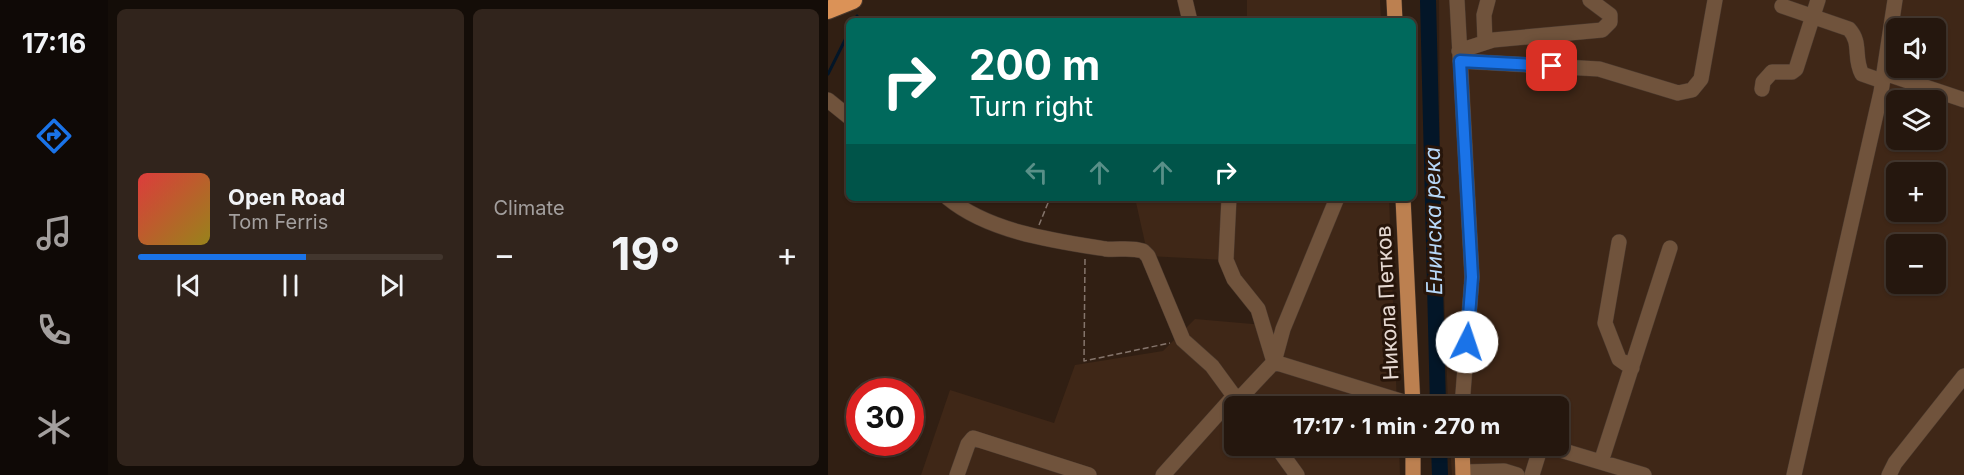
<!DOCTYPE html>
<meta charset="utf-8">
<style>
body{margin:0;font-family:Inter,sans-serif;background:#31241c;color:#f1f3f6;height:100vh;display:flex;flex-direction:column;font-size:22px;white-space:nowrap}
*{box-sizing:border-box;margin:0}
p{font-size:20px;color:#a39f9e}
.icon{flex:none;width:33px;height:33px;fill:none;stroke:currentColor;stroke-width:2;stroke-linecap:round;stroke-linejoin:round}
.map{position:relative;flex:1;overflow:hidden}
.drawer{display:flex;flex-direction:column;gap:9px;padding:9px;background:#140d08;width:720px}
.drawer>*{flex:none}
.guide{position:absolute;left:18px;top:18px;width:570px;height:183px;border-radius:9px;box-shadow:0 2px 4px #0004,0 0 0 2px #42362e;background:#00695c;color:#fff;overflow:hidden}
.tools{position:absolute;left:1058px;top:18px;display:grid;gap:12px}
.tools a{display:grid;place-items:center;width:60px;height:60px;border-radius:9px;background:#25170e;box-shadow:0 2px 4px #0004,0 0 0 2px #42362e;font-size:30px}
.speed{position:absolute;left:18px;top:378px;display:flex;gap:12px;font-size:30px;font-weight:700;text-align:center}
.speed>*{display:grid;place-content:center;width:78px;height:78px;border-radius:50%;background:#25170e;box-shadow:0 2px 4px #0004,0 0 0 2px #42362e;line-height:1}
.speed .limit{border:9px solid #d22;background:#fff;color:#111}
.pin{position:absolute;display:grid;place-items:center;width:51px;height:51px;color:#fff;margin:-26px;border-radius:12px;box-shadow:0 3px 9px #0006}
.me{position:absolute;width:66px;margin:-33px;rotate:4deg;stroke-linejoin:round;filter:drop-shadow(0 0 4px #0008)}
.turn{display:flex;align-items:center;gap:21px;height:126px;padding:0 24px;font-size:27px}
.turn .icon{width:78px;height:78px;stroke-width:2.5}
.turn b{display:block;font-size:42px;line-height:51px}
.lanes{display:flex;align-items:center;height:57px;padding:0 24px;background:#0003;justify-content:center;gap:30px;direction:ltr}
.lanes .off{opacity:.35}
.big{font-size:45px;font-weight:700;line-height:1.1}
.drawer .card{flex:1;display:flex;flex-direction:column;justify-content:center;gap:9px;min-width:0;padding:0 21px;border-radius:9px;background:#31241c}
.song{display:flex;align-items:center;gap:18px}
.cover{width:72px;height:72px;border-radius:9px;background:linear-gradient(135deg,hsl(0 70% 55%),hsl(50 70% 35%))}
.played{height:6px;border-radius:3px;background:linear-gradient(90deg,#1a73e8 55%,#42362e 55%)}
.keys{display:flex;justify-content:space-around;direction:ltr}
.heat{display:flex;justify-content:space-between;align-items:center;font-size:33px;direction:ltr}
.drawer .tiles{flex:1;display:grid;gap:9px;grid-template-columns:repeat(2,1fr)}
.trip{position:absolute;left:396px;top:396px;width:345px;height:60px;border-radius:9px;background:#25170e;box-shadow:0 2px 4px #0004,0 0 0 2px #42362e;font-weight:700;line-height:60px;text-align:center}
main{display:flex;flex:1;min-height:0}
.tab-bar{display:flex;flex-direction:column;width:108px;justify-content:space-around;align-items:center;background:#0f0906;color:#a39f9e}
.tab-bar .icon{width:42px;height:42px}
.tab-bar .selected{color:#1a73e8}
.tab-bar b{font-size:27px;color:#f1f3f6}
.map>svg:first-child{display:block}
</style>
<main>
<nav class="tab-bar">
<b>17:16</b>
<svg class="icon selected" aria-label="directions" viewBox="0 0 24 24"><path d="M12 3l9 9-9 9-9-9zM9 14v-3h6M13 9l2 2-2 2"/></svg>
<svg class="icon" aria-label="music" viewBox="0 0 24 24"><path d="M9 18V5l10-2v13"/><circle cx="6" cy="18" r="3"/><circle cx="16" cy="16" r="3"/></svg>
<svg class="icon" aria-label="phone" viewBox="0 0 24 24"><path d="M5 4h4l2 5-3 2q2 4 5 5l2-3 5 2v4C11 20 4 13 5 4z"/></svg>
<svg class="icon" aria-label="climate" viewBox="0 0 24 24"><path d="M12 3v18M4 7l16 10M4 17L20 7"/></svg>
</nav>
<section class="drawer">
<div class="tiles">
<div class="card">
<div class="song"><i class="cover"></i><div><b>Open Road</b><p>Tom Ferris</p></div></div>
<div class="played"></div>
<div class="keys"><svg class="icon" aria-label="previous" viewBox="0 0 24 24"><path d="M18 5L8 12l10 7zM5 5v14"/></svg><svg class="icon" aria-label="pause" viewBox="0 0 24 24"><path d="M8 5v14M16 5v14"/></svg><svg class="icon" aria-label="next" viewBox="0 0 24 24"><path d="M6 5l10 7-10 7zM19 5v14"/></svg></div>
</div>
<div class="card"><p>Climate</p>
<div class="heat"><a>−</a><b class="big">19°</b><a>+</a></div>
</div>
</div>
</section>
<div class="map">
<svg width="1136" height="475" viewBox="0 0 1136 475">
<rect width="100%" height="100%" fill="#311f13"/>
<!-- built -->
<path fill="#3f2717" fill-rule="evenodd" d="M419 0H552L553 21H419Z
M611 0H1136V475H624L622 446H730V406H620L612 170ZM1068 28H1107V68H1068ZM1068 100H1107V140H1068ZM1068 172H1107V212H1068ZM1068 244H1107V284H1068Z
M307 198H561L569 406H406V446H571L572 475H93L122 390 226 423 247 365 335 351 367 319 436 325 398 260 320 256Z"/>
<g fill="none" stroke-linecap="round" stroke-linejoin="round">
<!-- stream -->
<path stroke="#031628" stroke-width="3" d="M27 21 29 16
M0 74 21 32"/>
<!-- river -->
<path stroke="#031628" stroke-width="16" d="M600 0 610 406
M611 446 612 475"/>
<!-- minor casing -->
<g stroke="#4a392e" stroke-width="16">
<path id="minor" d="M357 0 362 21
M629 0 644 277 634 406
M954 6 1021 29C1034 43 1025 57 1034 74L1054 81
M657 42 656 15 660 0
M631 51 665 40 774 30 782 22V15L762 0
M632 61 771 69 850 93 864 90 873 79 887 0
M1056 73 1136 100
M934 89 935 82 944 72H964L968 69 990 0
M0 100 21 117
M120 198C161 232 227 241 278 249 291 250 303 247 315 251L320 256 355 340 384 366 406 396H414L446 362 455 329 509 198
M401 198 398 260 406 279 430 309 446 362 585 405
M791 242 777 323 791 359 804 368
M448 446 469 475
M719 446 816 475
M773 462 842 248
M635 472 676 471 689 475
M129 475 140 444 145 438 261 475
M335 475 406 396
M704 475 713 446
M966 475 1053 92 1067 0
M1061 475 1067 463 1136 376"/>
</g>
<!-- major casing -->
<g stroke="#4a392e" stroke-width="16">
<path id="major" d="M566 0 567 21
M575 198 585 406
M585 446V475
M634 446 635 475"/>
</g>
<!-- highway casing -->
<g stroke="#4a392e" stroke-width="20">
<path id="highway" d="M0 10 25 0"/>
</g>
<!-- path -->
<path stroke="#85756c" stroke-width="1.5" stroke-dasharray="6 3" stroke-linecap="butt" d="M211 225 222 198
M257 259 256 361 342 343"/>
<!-- minor -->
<use href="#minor" stroke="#70533c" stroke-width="15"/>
<!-- major -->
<use href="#major" stroke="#bc8050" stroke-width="15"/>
<!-- highway -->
<use href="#highway" stroke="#db9257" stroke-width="18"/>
</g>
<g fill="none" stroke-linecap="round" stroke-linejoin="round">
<!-- route casing -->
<g stroke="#114b97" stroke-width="15">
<path id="route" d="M639 342 644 277 632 61 724 66"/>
</g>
<!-- route -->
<use href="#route" stroke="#1a73e8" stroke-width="10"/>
</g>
<g text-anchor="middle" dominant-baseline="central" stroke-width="6" stroke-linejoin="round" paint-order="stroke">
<!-- street labels -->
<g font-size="21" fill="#e6d9d2" stroke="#27150a">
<text transform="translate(559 303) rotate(-93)">Никола Петков</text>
</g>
<!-- water labels -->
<g font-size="22" font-style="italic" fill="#b6d7f8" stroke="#27150a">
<text transform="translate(605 221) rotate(-91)">Енинска река</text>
</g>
</g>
</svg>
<div class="tools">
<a><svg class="icon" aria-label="sound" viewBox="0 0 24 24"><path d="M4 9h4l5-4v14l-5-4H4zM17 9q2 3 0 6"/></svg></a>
<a><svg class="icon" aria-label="layers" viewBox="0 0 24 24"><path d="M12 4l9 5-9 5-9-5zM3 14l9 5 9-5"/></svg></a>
<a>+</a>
<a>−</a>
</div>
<div class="speed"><div class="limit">30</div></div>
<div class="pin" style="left:724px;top:66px;background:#d93025"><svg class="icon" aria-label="arrive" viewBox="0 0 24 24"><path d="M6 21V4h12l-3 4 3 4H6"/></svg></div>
<svg class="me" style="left:639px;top:342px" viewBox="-20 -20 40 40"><circle r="19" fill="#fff"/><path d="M0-13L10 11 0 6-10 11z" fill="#1a73e8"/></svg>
<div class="trip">17:17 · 1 min · 270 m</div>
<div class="guide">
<div class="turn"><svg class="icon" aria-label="right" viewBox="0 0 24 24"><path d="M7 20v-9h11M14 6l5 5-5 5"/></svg><div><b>200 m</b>Turn right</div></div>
<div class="lanes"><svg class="icon off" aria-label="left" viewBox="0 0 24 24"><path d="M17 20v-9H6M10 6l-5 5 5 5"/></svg><svg class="icon off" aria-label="ahead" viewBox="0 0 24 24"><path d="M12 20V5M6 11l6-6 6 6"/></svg><svg class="icon off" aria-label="ahead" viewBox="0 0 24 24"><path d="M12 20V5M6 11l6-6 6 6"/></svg><svg class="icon" aria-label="right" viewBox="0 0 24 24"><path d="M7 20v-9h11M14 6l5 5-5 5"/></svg></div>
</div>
</div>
</main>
